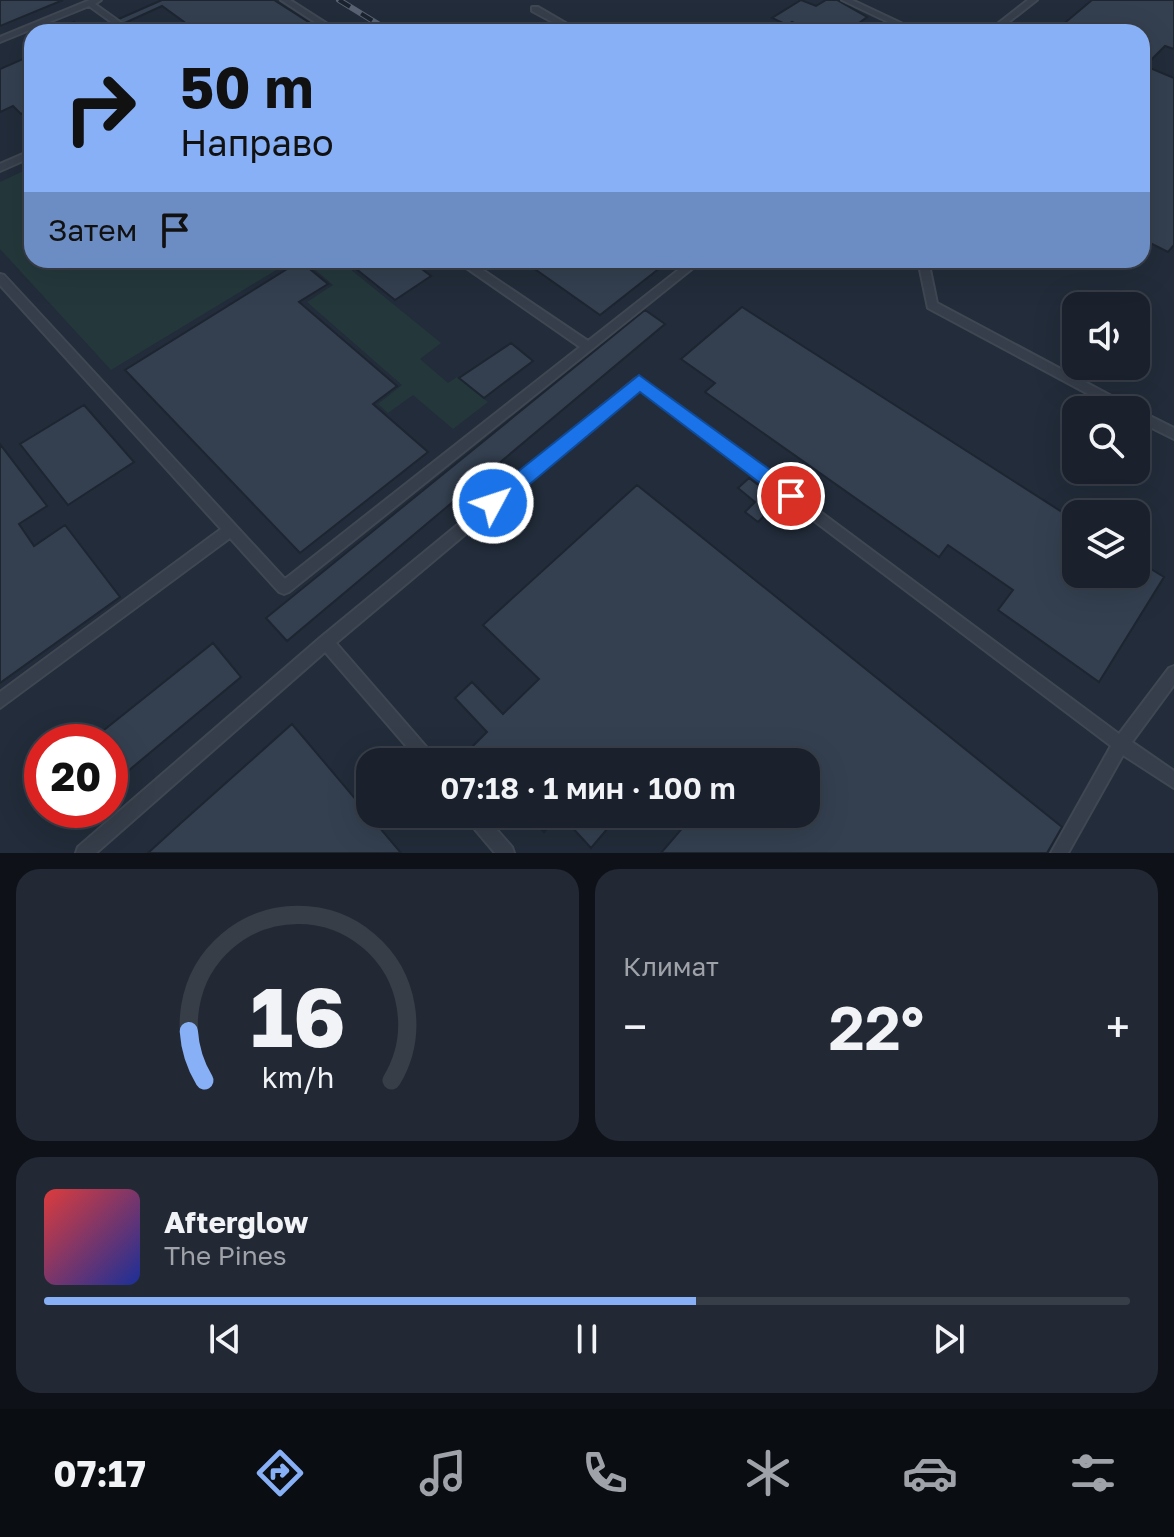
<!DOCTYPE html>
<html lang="ru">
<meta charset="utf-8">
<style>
body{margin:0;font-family:"Golos Text",sans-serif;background:#232934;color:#f1f3f6;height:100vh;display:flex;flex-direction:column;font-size:30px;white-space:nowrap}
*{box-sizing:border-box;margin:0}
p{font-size:26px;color:#9fa3a9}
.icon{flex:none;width:44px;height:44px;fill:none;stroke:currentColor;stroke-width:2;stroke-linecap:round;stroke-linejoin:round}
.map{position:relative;height:853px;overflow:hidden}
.sheet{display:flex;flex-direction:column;gap:16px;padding:16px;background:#0e1218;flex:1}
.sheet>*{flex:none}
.banner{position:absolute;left:24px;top:24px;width:1126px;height:244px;border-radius:24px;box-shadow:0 8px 32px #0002,0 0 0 2px #383e48;background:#87b0f6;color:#111;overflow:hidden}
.fabs{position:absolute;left:1062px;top:292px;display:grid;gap:16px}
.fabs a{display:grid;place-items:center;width:88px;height:88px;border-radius:16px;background:#1a212c;box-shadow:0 8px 32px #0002,0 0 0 2px #383e48;font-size:40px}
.speed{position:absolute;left:24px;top:724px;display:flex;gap:16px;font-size:40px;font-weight:700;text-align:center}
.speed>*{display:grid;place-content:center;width:104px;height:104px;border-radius:50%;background:#1a212c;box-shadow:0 8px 32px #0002,0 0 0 2px #383e48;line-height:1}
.speed .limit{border:12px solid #d22;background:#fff;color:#111}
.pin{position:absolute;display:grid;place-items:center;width:68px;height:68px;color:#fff;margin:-34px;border:4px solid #fff;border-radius:50%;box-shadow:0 2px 8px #0007}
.me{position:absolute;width:88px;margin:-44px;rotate:50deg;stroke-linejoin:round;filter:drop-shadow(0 0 6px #0008)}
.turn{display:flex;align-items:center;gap:28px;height:168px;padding:0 24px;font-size:36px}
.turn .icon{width:104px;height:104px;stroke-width:2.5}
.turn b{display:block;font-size:56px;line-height:68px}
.then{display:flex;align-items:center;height:76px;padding:0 24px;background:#0003;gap:16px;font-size:30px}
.big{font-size:60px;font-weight:600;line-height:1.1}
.sheet .widget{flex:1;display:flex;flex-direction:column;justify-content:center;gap:12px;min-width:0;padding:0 28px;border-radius:24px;background:#232934}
.sheet .dial{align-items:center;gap:0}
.dial svg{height:208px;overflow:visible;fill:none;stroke:#383e48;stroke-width:7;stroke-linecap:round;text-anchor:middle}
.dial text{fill:#f1f3f6;stroke:none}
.song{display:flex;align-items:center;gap:24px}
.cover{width:96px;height:96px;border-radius:12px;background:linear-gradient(135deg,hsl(0 70% 55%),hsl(230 70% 35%))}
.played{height:8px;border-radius:4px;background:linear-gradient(90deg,#87b0f6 60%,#383e48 60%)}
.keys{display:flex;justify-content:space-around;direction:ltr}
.heat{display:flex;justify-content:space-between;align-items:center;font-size:44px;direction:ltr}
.sheet .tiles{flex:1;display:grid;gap:16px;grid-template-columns:1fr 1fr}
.widget:last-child{grid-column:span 2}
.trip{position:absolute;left:356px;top:748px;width:464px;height:80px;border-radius:24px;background:#1a212c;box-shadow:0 8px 32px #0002,0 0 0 2px #383e48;font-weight:600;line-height:80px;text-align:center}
.tab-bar{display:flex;height:128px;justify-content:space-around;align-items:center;background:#0a0d12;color:#9fa3a9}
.tab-bar .icon{width:56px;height:56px}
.tab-bar .selected{color:#87b0f6}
.tab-bar b{font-size:36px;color:#f1f3f6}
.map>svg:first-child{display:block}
</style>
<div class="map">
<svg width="1174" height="853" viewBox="0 0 1174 853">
<rect width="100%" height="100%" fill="#222c3a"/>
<!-- green -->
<path fill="#24383b" d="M32 167V260H293L111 370 0 249V182Z
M304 260H339L441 343 420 359 448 383 457 377 488 402 453 429 413 395 388 413 378 404 402 385 307 302 333 285Z"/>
<!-- building -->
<path fill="#344050" stroke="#1d2531" stroke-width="2" d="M0 0H63L0 26Z
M162 0H274L324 32H198L162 6 105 32H89Z
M801 0 816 6 826 0H837L867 17 847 32H813L792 22 787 25 772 18Z
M1092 0H1174V49L1165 46 1145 66 1174 78V245L1168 252 1142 239V32H1054Z
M74 22 86 32H49Z
M32 55V109L21 114 13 106 0 112V69Z
M345 260H410L431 276 395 300Z
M522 260H670L600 315Z
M300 261 328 284 299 302 397 386 373 404 428 452 300 553 125 370Z
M742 307 1076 521V574H1136V560L1164 577 1099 682 998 610 1013 590 948 545 939 557 705 392 715 383 681 359Z
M645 310 665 324 287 641 266 618Z
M511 343 533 361 484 398 459 378Z
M84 405 134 462 68 505 20 444Z
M0 444 47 506 19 524 34 546 65 525 120 597 0 683Z
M749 478 795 513 784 524 768 512 758 522 745 512 755 502 738 488Z
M637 485 1062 827 1047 853H661L685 825 674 814H806V762H457L487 732 455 698 472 682 503 714 539 679 483 625Z
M213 643 241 677 110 786V742H89Z
M292 724 401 853H148L181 823Z
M527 814H620L591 848 560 814 544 832Z"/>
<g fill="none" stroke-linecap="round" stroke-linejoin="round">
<!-- lane casing -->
<g stroke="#3f4753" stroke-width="4">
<path id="lane" d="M90 0H101L95 4 134 32H125L89 6 0 42V37Z
M281 0H290L340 32H330Z
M842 0H852L920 32H909Z
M1028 0H1037L996 32H987Z
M532 7H538L581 32H571L532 11Z
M32 150V157L0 171V164Z
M455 260H468L588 341 691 260H703L289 592 284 594 279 592 230 538 0 708V692L221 529 0 285V274L4 275 285 579 580 347Z
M918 260H928L937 303 1132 407 1134 410 1140 411 1174 428V439L1136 420V410H1118L928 308Z
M639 377 1119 734 1169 668 1174 666V685L1132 742 1174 771V788L1123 755 1068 853H1051L1111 746 639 388 336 643 435 757 438 762H420L325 652 96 853H76L78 847 321 637 635 379Z
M465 814H483L512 847 514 853H495L467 820Z"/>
</g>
<!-- lane -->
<use href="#lane" fill="#363e4b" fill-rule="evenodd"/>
<!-- rail casing -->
<g stroke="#586272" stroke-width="6">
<path id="rail" d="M339 0 391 32"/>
</g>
<!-- rail -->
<use href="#rail" stroke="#1b232f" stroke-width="4" stroke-dasharray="13" stroke-linecap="butt"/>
</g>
<!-- route -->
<path fill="#1a73e8" stroke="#114b97" stroke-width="2" d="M639 375 798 490 801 496 798 502 791 504 785 502 640 392 500 509 493 511 486 509 484 503 486 497Z"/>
</svg>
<div class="fabs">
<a><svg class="icon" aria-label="sound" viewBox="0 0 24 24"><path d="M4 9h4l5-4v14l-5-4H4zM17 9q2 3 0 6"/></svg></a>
<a><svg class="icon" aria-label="search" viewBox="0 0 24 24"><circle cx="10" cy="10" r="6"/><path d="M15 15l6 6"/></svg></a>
<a><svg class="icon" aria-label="layers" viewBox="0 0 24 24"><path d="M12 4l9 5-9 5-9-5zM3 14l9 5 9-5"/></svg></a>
</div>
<div class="speed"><div class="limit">20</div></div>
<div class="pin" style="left:791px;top:496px;background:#d93025"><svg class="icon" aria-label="arrive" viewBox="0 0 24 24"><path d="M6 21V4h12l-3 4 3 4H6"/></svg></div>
<svg class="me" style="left:493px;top:503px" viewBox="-20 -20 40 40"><circle r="17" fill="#1a73e8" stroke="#fff" stroke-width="3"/><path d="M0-11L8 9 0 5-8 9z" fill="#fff"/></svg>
<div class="trip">07:18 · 1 мин · 100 m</div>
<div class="banner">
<div class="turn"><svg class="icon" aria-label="right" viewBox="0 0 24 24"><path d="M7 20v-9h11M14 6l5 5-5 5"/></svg><div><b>50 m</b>Направо</div></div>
<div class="then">Затем<svg class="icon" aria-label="arrive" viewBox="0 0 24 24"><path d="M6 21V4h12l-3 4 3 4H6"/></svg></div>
</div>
</div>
<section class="sheet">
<div class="tiles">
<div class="widget dial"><svg viewBox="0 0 100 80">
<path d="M14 69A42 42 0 1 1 86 69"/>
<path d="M14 69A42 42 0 0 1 8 50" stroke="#87b0f6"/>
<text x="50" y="56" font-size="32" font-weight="700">16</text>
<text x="50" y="72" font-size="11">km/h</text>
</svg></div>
<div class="widget"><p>Климат</p>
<div class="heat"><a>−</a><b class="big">22°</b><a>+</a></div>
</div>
<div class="widget">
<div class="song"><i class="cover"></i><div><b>Afterglow</b><p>The Pines</p></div></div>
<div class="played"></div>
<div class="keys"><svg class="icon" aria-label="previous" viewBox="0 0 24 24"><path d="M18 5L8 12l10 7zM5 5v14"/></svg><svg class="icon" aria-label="pause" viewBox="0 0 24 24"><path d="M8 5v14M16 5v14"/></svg><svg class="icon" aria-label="next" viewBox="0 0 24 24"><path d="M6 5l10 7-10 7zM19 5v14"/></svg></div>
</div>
</div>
</section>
<nav class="tab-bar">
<b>07:17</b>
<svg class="icon selected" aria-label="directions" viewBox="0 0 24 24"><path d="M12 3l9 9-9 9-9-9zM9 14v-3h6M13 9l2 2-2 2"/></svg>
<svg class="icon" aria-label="music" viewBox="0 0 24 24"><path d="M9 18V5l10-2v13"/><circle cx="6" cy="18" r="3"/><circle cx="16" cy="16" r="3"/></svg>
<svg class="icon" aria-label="phone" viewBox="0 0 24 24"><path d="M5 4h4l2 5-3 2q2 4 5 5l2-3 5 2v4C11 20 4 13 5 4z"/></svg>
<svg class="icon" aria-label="climate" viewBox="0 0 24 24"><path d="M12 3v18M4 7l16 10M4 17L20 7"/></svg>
<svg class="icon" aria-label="car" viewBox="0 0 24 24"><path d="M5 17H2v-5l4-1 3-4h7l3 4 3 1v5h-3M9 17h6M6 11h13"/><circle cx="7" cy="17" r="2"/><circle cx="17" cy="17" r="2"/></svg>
<svg class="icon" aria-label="filters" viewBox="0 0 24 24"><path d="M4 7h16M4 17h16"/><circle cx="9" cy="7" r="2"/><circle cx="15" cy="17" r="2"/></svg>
</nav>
